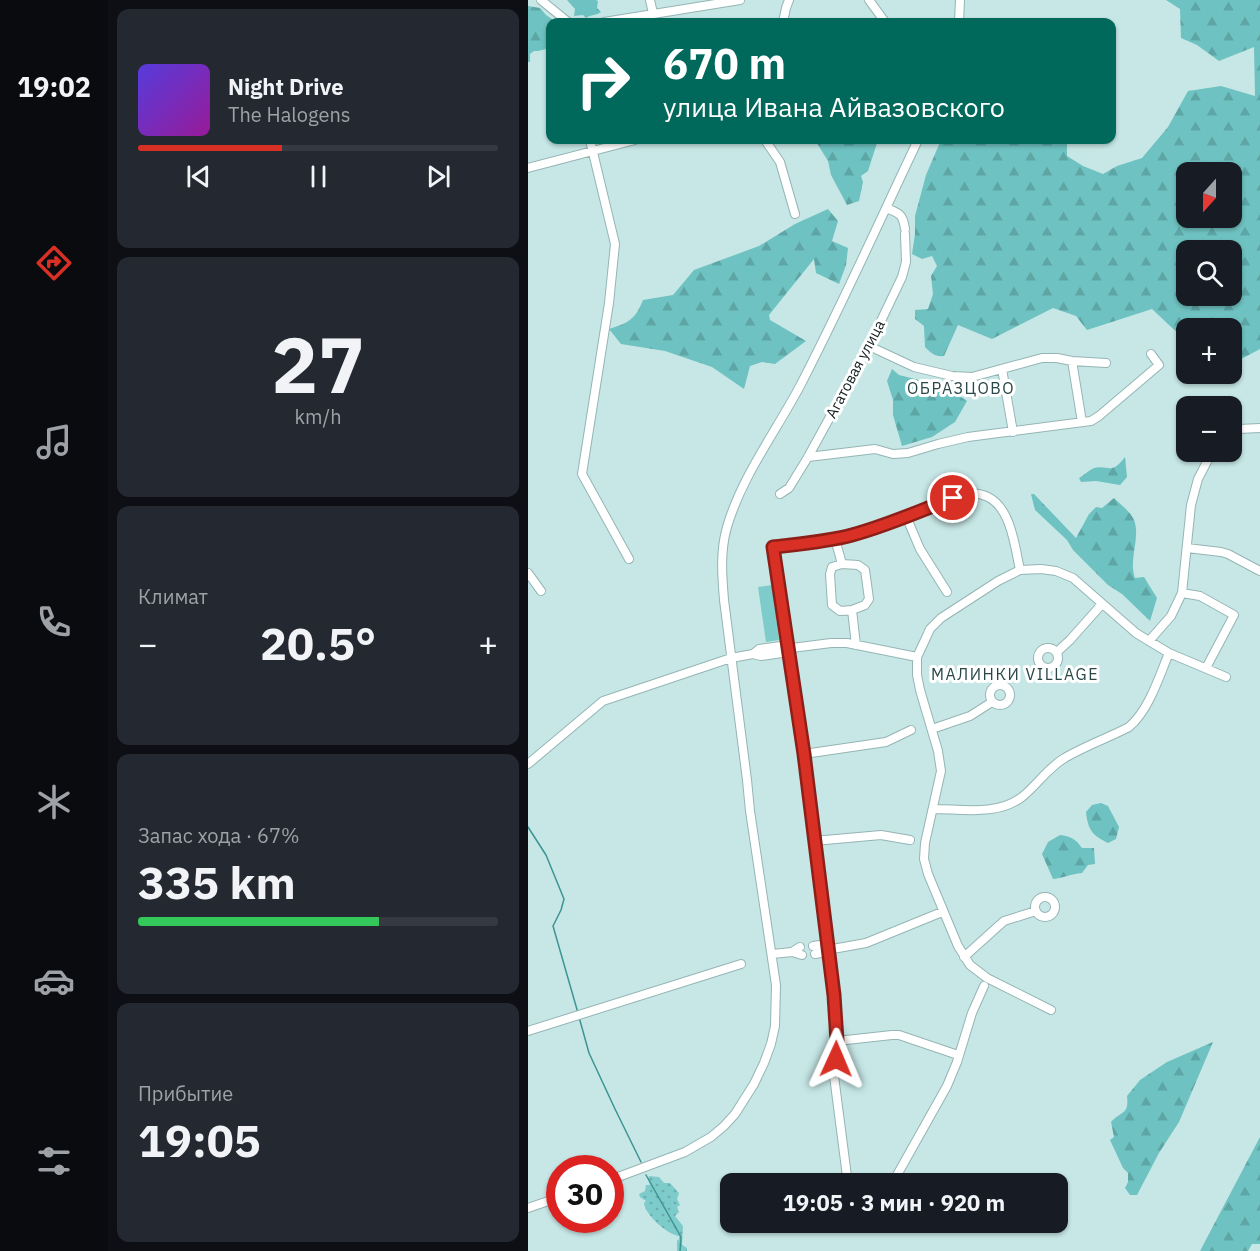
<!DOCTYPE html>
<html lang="ru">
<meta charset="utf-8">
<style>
body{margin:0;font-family:"IBM Plex Sans",sans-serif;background:#242831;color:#f1f3f6;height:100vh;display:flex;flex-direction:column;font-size:22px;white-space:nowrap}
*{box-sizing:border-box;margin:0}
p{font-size:20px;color:#9ea1a6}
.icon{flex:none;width:33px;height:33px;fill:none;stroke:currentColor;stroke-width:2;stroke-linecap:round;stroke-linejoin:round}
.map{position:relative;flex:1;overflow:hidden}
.details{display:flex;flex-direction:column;gap:9px;padding:9px;background:#0d0f14;width:420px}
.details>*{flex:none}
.top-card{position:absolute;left:18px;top:18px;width:570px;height:126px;border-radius:12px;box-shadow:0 2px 4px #0004;background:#00695c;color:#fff;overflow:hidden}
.needle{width:39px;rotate:201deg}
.controls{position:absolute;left:648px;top:162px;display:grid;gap:12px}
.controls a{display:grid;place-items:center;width:66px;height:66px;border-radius:12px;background:#171b24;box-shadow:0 2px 4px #0004;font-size:30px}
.speed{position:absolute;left:18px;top:1155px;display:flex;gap:12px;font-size:30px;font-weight:700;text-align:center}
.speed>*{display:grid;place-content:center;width:78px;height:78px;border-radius:50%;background:#171b24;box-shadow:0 2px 4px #0004;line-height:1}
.speed .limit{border:9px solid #d22;background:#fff;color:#111}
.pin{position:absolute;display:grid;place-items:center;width:51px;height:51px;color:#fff;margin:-26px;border:3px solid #fff;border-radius:50%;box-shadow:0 2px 6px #0007}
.me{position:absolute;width:66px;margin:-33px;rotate:1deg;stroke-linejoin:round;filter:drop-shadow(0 0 4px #0008)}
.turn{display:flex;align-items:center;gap:21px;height:126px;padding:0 18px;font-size:27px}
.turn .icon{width:78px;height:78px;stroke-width:2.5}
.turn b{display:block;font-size:42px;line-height:51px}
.big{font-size:45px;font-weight:700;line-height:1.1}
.details .widget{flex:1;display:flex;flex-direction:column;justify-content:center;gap:9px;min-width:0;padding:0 21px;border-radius:12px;background:#242831}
.details .dial{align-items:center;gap:0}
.dial b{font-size:78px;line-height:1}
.song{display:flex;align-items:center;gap:18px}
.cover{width:72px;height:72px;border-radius:9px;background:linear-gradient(135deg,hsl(250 70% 55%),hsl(300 70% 35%))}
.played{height:6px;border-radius:3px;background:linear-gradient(90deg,#d93025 40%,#363941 40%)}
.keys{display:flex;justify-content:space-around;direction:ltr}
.heat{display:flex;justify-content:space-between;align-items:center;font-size:33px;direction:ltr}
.charge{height:9px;border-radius:4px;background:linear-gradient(90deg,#34c759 67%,#363941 0)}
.trip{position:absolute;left:192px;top:1173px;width:348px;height:60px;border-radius:12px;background:#171b24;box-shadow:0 2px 4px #0004;font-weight:700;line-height:60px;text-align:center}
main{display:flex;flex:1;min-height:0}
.tabs{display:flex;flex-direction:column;width:108px;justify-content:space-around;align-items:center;background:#090b0e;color:#9ea1a6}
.tabs .icon{width:42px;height:42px}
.tabs .selected{color:#d93025}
.tabs b{font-size:27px;color:#f1f3f6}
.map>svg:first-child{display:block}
</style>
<main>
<nav class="tabs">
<b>19:02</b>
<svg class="icon selected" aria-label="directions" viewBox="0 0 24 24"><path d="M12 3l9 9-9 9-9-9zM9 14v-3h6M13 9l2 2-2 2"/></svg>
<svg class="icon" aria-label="music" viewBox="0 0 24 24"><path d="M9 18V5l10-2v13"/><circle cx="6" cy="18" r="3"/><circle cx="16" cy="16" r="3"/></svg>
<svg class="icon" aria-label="phone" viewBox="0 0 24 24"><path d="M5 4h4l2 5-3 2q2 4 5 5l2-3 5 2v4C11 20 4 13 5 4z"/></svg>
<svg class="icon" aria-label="climate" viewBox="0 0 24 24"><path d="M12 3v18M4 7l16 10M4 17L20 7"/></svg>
<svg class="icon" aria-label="car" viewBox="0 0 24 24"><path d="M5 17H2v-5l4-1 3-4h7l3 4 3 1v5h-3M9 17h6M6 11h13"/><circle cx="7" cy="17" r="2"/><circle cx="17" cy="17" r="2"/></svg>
<svg class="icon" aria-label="filters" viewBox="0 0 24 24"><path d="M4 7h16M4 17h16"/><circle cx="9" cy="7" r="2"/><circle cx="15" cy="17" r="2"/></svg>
</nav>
<section class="details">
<div class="widget">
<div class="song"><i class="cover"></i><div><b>Night Drive</b><p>The Halogens</p></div></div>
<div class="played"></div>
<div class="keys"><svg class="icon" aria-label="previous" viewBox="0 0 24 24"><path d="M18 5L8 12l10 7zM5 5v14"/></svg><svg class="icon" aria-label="pause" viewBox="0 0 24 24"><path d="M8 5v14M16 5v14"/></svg><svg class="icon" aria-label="next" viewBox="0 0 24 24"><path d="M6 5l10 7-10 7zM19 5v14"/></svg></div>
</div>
<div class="widget dial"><b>27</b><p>km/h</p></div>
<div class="widget"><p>Климат</p>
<div class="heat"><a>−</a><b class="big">20.5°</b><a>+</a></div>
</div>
<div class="widget"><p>Запас хода · 67%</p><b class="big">335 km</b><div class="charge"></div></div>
<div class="widget"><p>Прибытие</p><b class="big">19:05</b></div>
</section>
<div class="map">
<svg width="732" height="1251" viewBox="0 0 732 1251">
<defs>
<pattern id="grass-dots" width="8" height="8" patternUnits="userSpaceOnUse" patternTransform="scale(1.5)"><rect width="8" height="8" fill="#7dcbca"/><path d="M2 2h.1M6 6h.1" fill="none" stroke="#6baead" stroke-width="1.8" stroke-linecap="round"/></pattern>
<pattern id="forest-firs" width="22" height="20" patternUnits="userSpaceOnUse" patternTransform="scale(1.5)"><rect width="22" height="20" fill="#6ec2c1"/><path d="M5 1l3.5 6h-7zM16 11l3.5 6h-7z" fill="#5ea6a5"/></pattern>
</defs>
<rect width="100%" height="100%" fill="#c6e7e6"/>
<!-- grass -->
<path fill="url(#grass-dots)" d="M121 1176 131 1177 136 1183H142L151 1193 149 1199 152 1205 149 1207 151 1212 147 1216 155 1226 154 1245 159 1248V1251H149V1241L151 1239V1236C140 1235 117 1215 116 1203L118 1201 112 1197 111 1194 117 1191 118 1185H122L120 1179Z"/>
<!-- forest -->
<path fill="url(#forest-firs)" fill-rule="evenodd" d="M39 0H68L70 1 69 8 73 12C68 16 63 14 58 18L55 15 46 16 47 9Z
M638 0H732V349L704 364V328H658V341L624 309 559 330 548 316 525 308 464 339 430 325 416 356C407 357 403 353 397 347L396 326 387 319V310L400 309 405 294 403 276 409 266 404 256 394 259 384 254 387 234V216L398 175 413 140H539V156L555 166 575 174 589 166 614 158 640 127 660 91 693 86 727 96 726 47 691 61 669 45 653 38 652 9ZM658 172H704V218H658ZM658 250H704V296H658Z
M0 6 12 8 18 15 28 22H22V48L10 51H6L2 54V62H0Z
M287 140H350L340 171 333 176 335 182 331 201 319 205 303 175 300 161Z
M300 209 310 221 304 241 320 248 318 265 311 284 288 273 286 259 241 315 242 320 278 341 247 364 234 362 222 366 216 389 184 367 137 351 93 344 81 329C100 323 107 320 115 300L145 295 166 270 231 246 267 224Z
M364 369 371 375 419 387 439 401 427 422 404 437 374 446 365 415V400L359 381Z
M597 457 599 477 592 485 568 481 553 482 551 478C555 476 560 471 564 469 580 463 582 477 597 457Z
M503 494H506L548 538 561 514 568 507 574 508 586 498C592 504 603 512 606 520 613 538 600 559 607 578L616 577 629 598 622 621 594 594 580 585 545 550 539 540 507 510Z
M573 803 580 806 591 827 588 839 580 843C564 835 560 830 558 812L564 805Z
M532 835C542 836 548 839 554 848H566L567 864 560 865 554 873C543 874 535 878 525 879L514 854 520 842Z
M685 1042 651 1122 631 1153 609 1195H602L597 1188 600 1182V1173L595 1168 582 1140 586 1137 583 1122C594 1110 601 1115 599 1096L612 1080 639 1062Z
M732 1137V1244H724L720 1251H672Z"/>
<!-- pitch -->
<path fill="#7dcbca" d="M244 585 251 640 238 642 230 587Z"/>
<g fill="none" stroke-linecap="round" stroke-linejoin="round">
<!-- stream -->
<path stroke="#3d9493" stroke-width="1.5" d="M0 827 18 855 36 899 33 910 25 926 50 1013
M51 1017 61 1053 87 1109 113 1162
M118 1175 153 1237 152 1251"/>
<!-- minor casing -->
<g stroke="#95b5b4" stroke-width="10">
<path id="minor" d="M13 0 40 22
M122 0 127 22
M341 0 357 22
M76 22 212 0
M255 22 258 8 261 0
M431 22 432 0
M62 140 87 244 81 303 54 474 101 559
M237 140 252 162 267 214
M0 168 107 140
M358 208C371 213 375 214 377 229
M341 346 386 367 424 376 444 377 514 358H529L544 361 578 363
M544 361 554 422
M474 369 485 432
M704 433 711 429 732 428
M280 457 347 449 365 454 380 453 410 444 440 437 563 421 571 416 631 365 623 354
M252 494 261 488 280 457 341 346 374 277 378 262 377 234
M378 516 392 549 419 592
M307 539 314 564 304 567 302 574 304 605 312 611 324 610 328 645
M659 548 693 552 700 554 732 571
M314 564 330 565 337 570 341 599 337 605 324 610
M0 573 13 591
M654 593 672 596 706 615 678 668
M621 641 643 616 654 593 663 505 670 479 684 452
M253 646 256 649 254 653 233 656 225 654 231 649Z
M510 658a10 10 0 1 1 20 0a10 10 0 1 1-20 0Z
M256 649 303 643H319L389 657
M529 652 542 640 574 604
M462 695a10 10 0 1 1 20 0a10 10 0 1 1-20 0Z
M404 729 442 716 464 702
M276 754 358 742 383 730
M0 764 75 701 203 658 225 654
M405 809C434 809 469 816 494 797 509 785 519 769 535 759 554 747 580 738 601 727 621 710 631 677 641 653
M286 841 353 835 382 840
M507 907a10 10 0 1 1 20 0a10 10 0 1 1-20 0Z
M285 946 299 944
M272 947 264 952 274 955
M299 950 338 943 414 912
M244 954 264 952
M287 954 300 952
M436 957 476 921 508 911
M523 1010 459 978 442 965 430 946 400 874 396 859 397 843 413 771 410 751 392 690 389 675V657L397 640 402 629 413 618 470 581 492 570 513 569 528 571 545 578 608 633 621 641 641 653 698 677
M0 1031 213 964
M309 1041 364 1035H371L430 1055
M82 1180 157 1152 183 1137 196 1126 207 1114 226 1084 236 1063 243 1044 247 1026 248 985 222 811 219 780 196 600C194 576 192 551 199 527 214 476 247 433 272 386 314 305 351 222 390 140
M320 1184 306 1076 309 1041 306 995 276 754 245 547C271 544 297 542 322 536 351 529 380 516 408 504 425 498 442 488 460 497 483 508 487 547 492 570
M364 1184 419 1086 429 1062 444 1013 456 986
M0 1208 32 1197"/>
</g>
<!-- minor -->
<use href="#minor" stroke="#fff" stroke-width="8"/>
</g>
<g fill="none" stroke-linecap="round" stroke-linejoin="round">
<!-- route casing -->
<g stroke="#8d1f18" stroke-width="15">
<path id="route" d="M308 1059 309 1041 306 995 276 754 245 547C271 544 298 542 324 535 358 526 392 511 425 498"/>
</g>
<!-- route -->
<use href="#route" stroke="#d93025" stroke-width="10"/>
</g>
<g text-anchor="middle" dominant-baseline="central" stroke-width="6" stroke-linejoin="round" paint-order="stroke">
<!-- street labels -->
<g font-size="15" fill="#121e1e" stroke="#fff">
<text transform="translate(327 369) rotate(-62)">Агатовая улица</text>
</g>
<!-- neighbourhood labels -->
<g font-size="16" letter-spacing="1.5" fill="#2a4747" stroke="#fff">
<text x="433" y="388">ОБРАЗЦОВО</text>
<text x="487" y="674">МАЛИНКИ VILLAGE</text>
</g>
</g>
</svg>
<div class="controls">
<a><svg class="needle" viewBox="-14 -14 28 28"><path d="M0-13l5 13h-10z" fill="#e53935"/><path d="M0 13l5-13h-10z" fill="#9ea1a6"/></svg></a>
<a><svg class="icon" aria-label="search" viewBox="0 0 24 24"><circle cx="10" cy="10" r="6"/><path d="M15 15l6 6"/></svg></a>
<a>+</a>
<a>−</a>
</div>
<div class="speed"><div class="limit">30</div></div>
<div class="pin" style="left:425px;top:498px;background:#d93025"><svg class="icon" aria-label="arrive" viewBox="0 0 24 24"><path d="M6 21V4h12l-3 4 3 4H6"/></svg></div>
<svg class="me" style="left:308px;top:1059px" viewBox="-20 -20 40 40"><path d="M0-17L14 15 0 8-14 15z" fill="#d93025" stroke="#fff" stroke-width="4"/></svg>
<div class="trip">19:05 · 3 мин · 920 m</div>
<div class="top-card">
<div class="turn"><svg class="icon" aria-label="right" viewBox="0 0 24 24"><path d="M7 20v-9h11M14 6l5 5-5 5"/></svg><div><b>670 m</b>улица Ивана Айвазовского</div></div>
</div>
</div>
</main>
